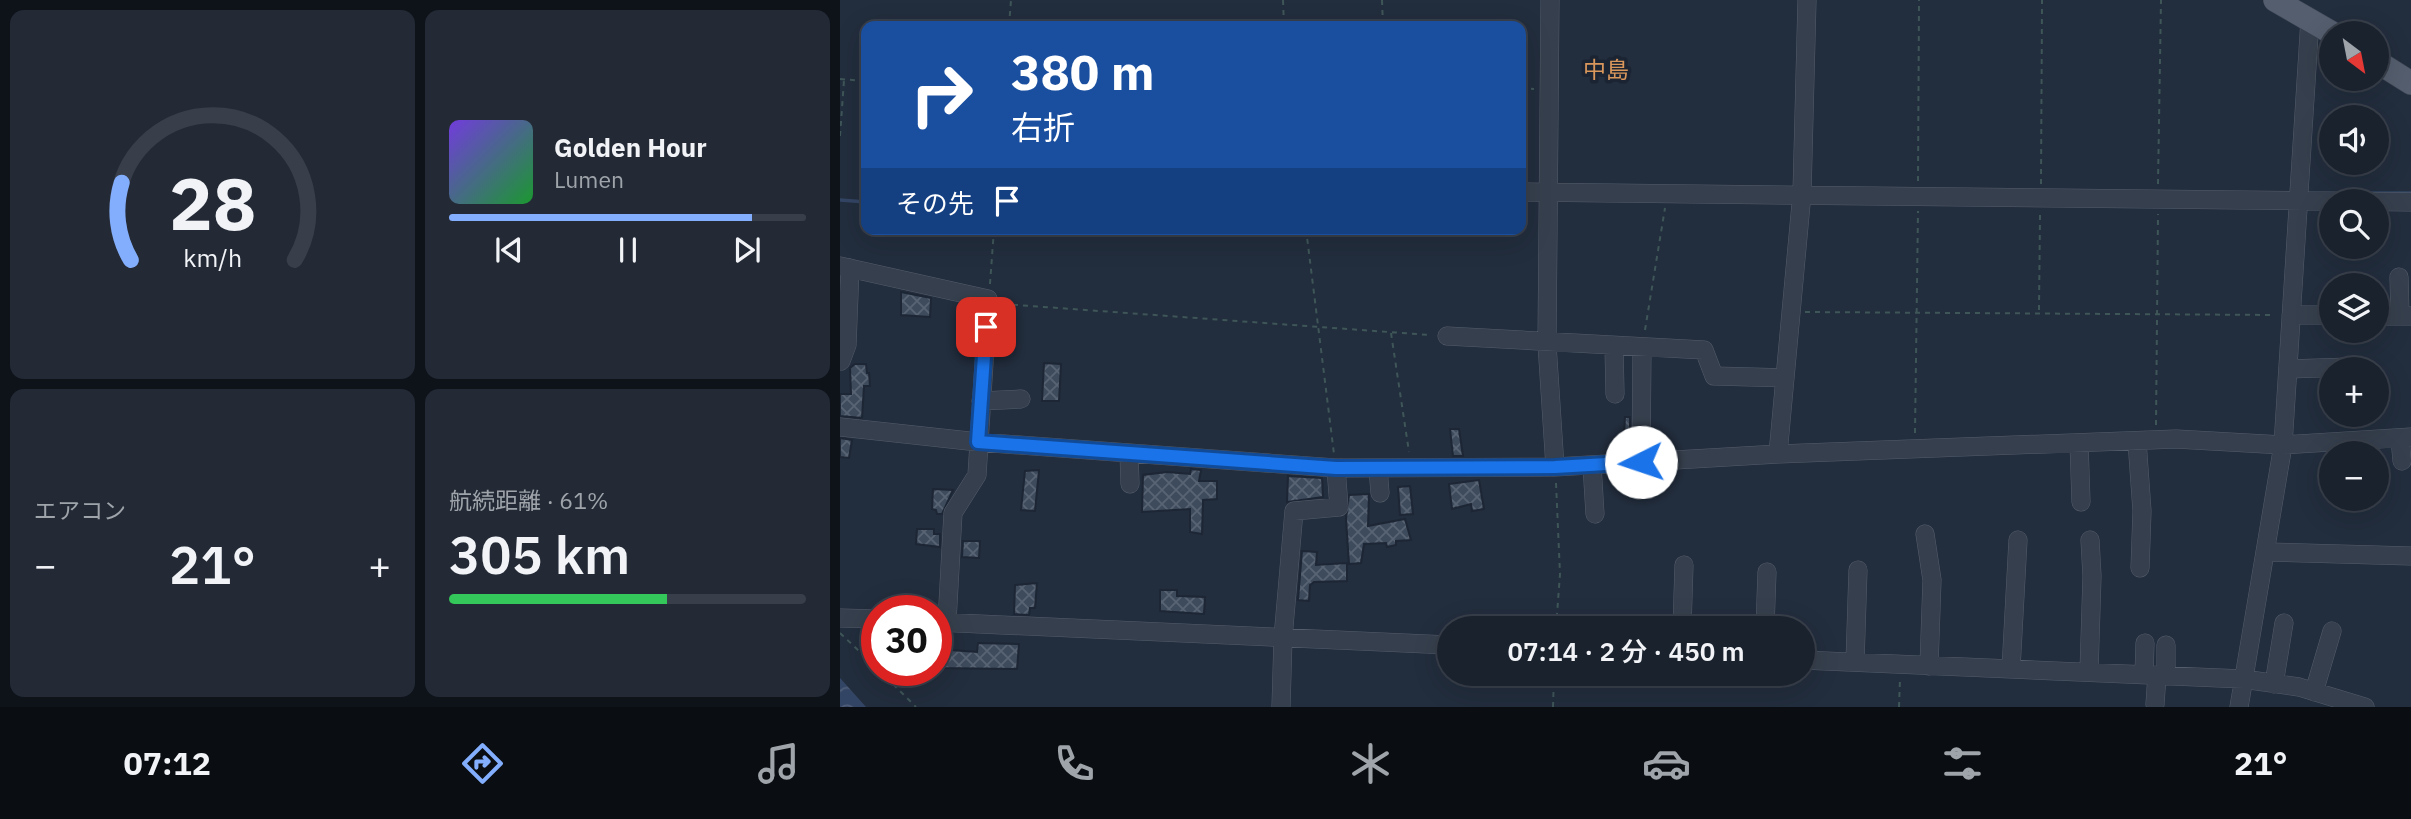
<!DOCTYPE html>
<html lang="ja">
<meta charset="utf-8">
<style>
body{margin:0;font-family:"IBM Plex Sans","Noto Sans JP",sans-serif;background:#232a36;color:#f1f3f6;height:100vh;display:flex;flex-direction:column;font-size:26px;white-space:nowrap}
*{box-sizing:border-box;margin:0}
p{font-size:23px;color:#9fa4aa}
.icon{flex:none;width:38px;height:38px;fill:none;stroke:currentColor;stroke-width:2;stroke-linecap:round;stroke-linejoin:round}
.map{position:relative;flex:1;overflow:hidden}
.details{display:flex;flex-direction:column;gap:10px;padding:10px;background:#0e1319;width:840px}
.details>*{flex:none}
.banner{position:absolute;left:21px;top:21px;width:665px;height:214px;border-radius:14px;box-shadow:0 7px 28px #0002,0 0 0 2px #383f4a;background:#1a4fa0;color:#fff;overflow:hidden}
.needle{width:46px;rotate:148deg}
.controls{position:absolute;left:1479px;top:21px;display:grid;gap:14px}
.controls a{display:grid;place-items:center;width:70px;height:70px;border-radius:50%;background:#1a222e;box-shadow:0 7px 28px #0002,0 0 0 2px #383f4a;font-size:35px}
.speed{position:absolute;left:21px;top:595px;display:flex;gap:14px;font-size:35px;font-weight:700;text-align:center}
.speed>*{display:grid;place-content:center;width:91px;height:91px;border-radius:50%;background:#1a222e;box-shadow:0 7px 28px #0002,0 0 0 2px #383f4a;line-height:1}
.speed .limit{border:10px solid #d22;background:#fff;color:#111}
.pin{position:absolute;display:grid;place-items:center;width:60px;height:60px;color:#fff;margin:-30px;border-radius:14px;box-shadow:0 4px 10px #0006}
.me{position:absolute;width:77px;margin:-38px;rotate:266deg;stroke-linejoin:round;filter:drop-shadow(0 0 5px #0008)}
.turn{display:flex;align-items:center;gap:24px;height:147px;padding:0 35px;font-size:32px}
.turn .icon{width:91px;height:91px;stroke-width:2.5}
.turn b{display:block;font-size:49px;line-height:60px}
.then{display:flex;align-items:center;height:66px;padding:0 35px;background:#0003;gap:14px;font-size:26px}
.big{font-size:52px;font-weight:600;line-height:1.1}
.details .tile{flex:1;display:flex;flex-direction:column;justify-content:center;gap:10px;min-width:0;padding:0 24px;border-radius:14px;background:#232a36}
.details .dial{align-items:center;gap:0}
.dial svg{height:182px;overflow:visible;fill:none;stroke:#383f4a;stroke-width:7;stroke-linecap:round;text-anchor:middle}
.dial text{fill:#f1f3f6;stroke:none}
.song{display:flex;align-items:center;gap:21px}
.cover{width:84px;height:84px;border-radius:10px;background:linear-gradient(135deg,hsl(260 70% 55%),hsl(130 70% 35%))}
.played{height:7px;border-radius:4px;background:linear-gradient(90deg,#83aefd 85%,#383f4a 85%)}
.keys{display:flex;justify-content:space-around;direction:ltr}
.heat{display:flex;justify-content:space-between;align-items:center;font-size:38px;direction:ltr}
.charge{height:10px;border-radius:5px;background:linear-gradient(90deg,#34c759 61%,#383f4a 0)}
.details .tiles{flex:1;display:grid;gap:10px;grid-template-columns:repeat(2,1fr)}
.trip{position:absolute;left:597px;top:616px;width:378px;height:70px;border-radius:35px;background:#1a222e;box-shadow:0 7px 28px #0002,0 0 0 2px #383f4a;font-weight:600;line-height:70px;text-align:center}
.tab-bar{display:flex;height:112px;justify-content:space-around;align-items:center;background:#0a0e12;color:#9fa4aa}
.tab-bar .icon{width:49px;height:49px}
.tab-bar .on{color:#83aefd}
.tab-bar b{font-size:32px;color:#f1f3f6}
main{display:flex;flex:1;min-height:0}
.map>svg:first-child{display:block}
</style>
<main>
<section class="details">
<div class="tiles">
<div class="tile dial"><svg viewBox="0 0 100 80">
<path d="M14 69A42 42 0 1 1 86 69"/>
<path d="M14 69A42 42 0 0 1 10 35" stroke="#83aefd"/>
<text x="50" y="56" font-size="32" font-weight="700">28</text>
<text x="50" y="72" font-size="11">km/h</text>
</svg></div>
<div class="tile">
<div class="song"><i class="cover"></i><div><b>Golden Hour</b><p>Lumen</p></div></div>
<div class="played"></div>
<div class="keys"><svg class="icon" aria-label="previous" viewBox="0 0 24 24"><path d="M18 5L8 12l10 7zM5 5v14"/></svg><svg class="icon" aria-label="pause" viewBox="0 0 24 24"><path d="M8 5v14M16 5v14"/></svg><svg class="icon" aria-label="next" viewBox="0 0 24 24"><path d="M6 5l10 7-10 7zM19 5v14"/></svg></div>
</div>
<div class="tile"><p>エアコン</p>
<div class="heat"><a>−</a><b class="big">21°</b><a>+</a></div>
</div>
<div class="tile"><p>航続距離 · 61%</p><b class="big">305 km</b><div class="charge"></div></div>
</div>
</section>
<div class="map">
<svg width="1571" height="707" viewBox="0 0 1571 707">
<defs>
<pattern id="water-waves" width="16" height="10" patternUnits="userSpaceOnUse" patternTransform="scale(1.75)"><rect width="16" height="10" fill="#334564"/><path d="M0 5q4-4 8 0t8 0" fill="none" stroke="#4e5e79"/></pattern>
<pattern id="building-cross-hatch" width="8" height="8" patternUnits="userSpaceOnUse" patternTransform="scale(1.75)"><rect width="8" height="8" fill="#3e4b5d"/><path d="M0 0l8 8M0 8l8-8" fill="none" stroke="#586373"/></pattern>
</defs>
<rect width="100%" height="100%" fill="#222d3d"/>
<!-- water -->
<path fill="url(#water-waves)" d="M0 678 26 707H0Z"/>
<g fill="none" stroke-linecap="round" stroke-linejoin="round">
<!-- stream -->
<path stroke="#334564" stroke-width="3.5" d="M1521 193H1571
M0 200 26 202"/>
</g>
<!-- building -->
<path fill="url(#building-cross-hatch)" stroke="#1d2634" stroke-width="2" d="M61 292 91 298 90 317 61 315Z
M204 363 221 364 219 401H202Z
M15 364H26L27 373H29L30 386H24L22 418 0 416V394H11L10 368Z
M785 417H790V451L783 452Z
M610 429H619L623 456H613Z
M0 438 12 440 9 458 0 457Z
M351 469 361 470 359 481H377V499L363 500 362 534 350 532V509L302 512 303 475 327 472 350 474Z
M199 470 195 511 181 510 185 471Z
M448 476 482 478 483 497 447 502Z
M639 480 644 509 632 511 631 504 612 509 609 484Z
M570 486 573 514 560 515 558 487Z
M93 489 113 490 102 514H97L96 510 92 509Z
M529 494 528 526 565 519 571 540 556 541V545L547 547 546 543 524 544 521 563 509 564 506 519 509 495Z
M77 529H94V534H100V547L76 544Z
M123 541H140L139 558 122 557Z
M462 551 477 552 476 565 507 563V581L474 582 470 585 469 601 458 600Z
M197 583 195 608H190L189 615 174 614 175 585Z
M320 590H337V596L365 597 364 614 320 611Z
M96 633 112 634 111 650 137 652 138 643 179 644 177 669 96 668Z
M62 670H87L86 682 61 680Z"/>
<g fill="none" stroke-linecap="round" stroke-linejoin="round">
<!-- minor casing -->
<g stroke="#545d6b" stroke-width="19">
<path id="minor" d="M710 0 707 344 715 467
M681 192 1571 202
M0 266 148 299 137 475 113 513 107 622
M1559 277 1560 316
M1451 315H1491
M1536 316H1571
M607 336 864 350 874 376 945 378
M774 346 775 394
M1 361 7 345 10 268
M1448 369 1509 367
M141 401 181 399
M0 427 138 442 496 468 715 467 938 454 1336 439 1443 445 1571 437
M1560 438 1562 461
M1297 441 1302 511 1300 568
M1239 443 1241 502
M289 453 290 484
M938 454 962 193 967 0
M801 462 802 348
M752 465 755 514
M538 468 540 493
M1085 534 1092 580 1089 666
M1426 552 1571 556
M0 618 37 619
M96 622 609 645
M842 628 844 565
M925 628 927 572
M962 660 1403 679 1459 687 1525 707
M1015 662 1018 570
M1171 669 1178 540
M1249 672 1252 576 1250 540
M1304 675 1305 643
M1326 676V645
M1434 684 1444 623
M1474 692 1492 631
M1315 704 1317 675
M441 707 443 638 454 511 499 507 496 468
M1399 707 1443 445 1470 19"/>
</g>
<!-- major casing -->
<g stroke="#3f4856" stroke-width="24">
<path id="major" d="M1435 0 1492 33
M1536 61 1571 83"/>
</g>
<!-- path -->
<path stroke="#3f5658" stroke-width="2" stroke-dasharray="5 5" stroke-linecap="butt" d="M443 0 444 26
M542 0 543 26
M169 26 171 0
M0 79 26 81
M681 88 694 89
M0 136 4 80
M1078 181 1079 0
M1201 184 1202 0
M1318 184 1321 0
M466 229 494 454
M150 284 154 229
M163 304 590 335
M1199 310 1200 215
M965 312 1435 315
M805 330 825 208
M551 333 569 452
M1316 425 1318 214
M1075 433 1078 211
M716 483 720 574 716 628
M0 633 37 668
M39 670 76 707
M713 707 714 674
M1059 707 1060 679"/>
<!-- minor -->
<use href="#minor" stroke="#363f4d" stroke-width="18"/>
<!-- major -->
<use href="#major" stroke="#545e6e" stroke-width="23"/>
</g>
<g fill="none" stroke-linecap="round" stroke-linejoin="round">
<!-- route casing -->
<g stroke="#114b97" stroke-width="18">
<path id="route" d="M146 327 138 442 496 468 715 467 801 462"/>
</g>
<!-- route -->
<use href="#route" stroke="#1a73e8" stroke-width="12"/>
</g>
<g text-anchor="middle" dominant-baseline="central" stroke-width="7" stroke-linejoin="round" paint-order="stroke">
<!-- quarter labels -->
<g font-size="23" fill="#d9975c" stroke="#1b2432">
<text x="766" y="69">中島</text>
</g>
</g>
</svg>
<div class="controls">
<a><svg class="needle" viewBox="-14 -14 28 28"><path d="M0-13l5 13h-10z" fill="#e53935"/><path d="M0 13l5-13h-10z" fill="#9fa4aa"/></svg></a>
<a><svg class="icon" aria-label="sound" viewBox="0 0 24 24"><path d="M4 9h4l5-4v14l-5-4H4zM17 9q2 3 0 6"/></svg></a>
<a><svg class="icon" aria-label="search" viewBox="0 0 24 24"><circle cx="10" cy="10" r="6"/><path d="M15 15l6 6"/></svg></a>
<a><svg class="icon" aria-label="layers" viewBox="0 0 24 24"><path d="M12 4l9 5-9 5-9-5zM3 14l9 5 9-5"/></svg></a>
<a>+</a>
<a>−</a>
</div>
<div class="speed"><div class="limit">30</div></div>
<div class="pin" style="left:146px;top:327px;background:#d93025"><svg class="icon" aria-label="arrive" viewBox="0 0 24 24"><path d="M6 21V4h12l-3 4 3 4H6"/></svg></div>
<svg class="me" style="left:801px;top:462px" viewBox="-20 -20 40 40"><circle r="19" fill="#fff"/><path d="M0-13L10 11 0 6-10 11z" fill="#1a73e8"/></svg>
<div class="trip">07:14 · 2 分 · 450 m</div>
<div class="banner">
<div class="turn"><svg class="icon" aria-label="right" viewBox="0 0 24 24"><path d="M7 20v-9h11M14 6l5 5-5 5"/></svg><div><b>380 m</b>右折</div></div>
<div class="then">その先<svg class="icon" aria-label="arrive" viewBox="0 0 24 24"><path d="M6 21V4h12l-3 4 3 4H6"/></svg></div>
</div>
</div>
</main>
<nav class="tab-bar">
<b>07:12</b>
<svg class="icon on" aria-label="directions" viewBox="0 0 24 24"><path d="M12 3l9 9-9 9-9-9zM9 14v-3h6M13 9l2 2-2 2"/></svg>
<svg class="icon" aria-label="music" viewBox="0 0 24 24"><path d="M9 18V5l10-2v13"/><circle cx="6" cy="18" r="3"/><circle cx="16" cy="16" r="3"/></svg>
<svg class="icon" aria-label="phone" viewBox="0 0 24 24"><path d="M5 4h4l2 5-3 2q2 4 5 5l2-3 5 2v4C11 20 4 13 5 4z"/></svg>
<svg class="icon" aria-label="climate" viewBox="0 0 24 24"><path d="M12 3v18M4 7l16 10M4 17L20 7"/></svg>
<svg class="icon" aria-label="car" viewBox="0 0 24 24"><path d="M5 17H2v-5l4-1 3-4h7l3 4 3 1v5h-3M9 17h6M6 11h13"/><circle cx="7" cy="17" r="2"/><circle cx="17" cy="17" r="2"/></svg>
<svg class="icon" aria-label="filters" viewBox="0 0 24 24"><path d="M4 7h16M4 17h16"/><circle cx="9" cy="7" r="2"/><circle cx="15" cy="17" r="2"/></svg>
<b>21°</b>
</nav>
